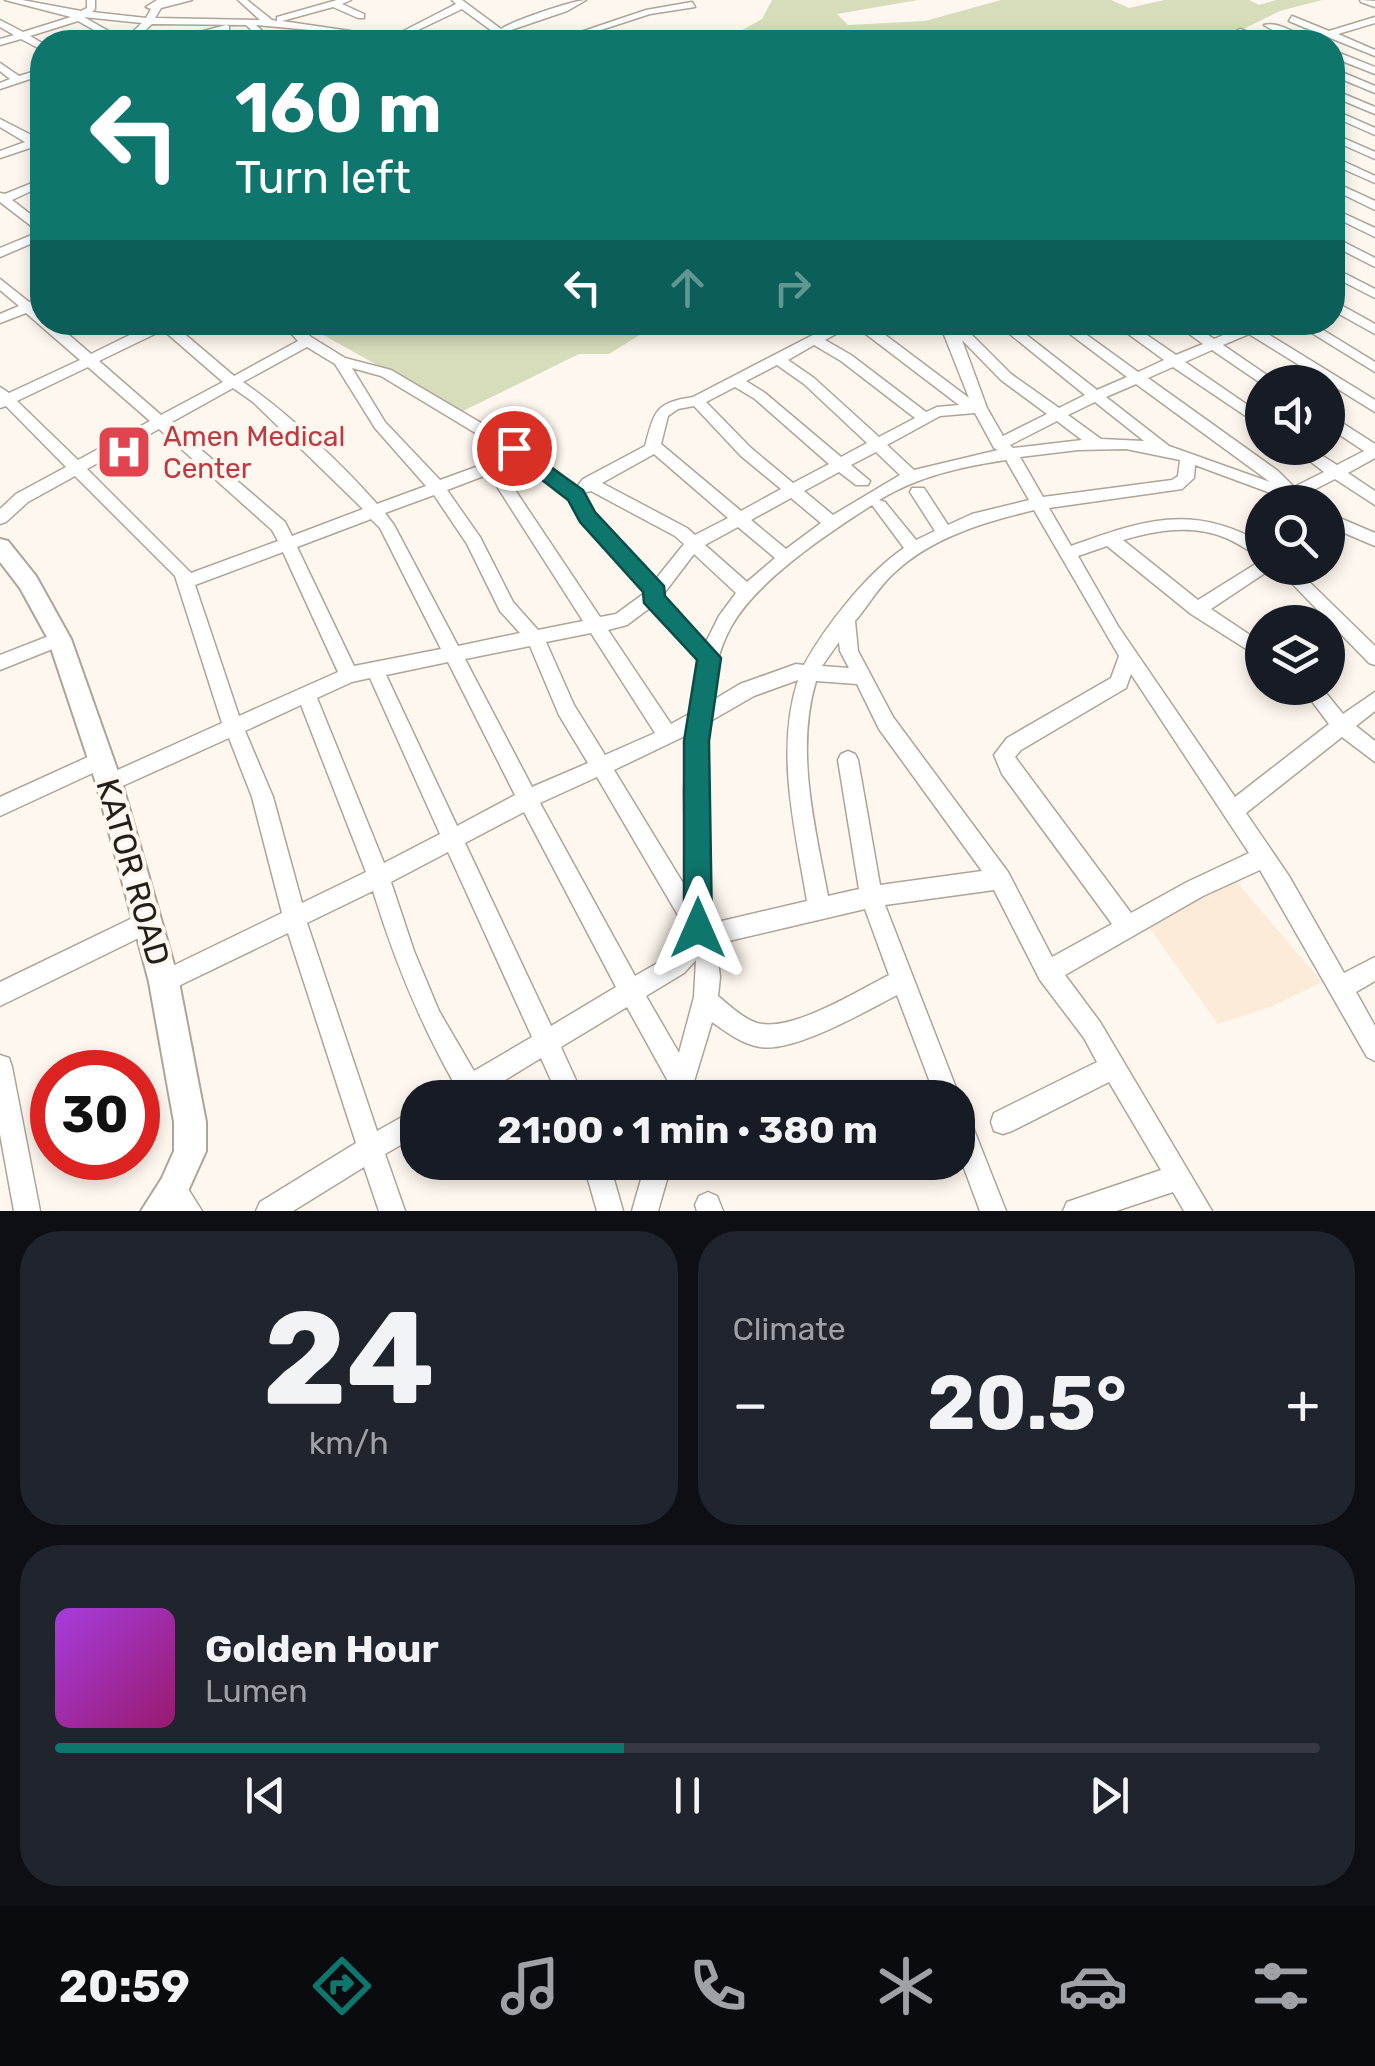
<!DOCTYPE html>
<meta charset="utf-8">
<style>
body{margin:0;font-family:Rubik,sans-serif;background:#20242c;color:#f1f3f6;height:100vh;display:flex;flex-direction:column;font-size:38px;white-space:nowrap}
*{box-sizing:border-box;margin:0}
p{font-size:32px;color:#9ea1a6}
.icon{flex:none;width:55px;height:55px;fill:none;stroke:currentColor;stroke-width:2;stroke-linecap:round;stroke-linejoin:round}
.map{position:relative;height:1211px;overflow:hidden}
.drawer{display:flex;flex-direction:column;gap:20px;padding:20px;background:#0d0f14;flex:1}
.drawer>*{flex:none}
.guide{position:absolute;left:30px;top:30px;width:1315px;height:305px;border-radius:40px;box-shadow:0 5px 15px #0003;background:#0f766e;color:#fff;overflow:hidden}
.tools{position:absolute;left:1245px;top:365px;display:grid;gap:20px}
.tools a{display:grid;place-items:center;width:100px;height:100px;border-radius:50%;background:#171b24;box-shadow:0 5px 15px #0003;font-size:50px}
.speed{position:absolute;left:30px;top:1050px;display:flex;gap:20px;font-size:50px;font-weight:700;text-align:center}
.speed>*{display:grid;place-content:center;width:130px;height:130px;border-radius:50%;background:#171b24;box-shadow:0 5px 15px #0003;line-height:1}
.speed .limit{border:15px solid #d22;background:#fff;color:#111}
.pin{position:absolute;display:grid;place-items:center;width:85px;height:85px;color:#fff;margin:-42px;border:5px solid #fff;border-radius:50%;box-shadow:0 2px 10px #0007}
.me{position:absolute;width:110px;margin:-55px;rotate:0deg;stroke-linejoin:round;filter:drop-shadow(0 0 8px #0008)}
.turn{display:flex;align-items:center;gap:35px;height:210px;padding:0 40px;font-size:45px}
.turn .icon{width:130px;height:130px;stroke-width:2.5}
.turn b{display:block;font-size:70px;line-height:85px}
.lanes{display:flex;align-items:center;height:95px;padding:0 40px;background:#0003;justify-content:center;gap:50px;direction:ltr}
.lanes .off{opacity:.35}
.big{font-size:75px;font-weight:700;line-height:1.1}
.drawer .widget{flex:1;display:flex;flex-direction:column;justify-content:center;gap:15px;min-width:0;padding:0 35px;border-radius:40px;background:#20242c}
.drawer .dial{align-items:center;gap:0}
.dial b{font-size:130px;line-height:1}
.song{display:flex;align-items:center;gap:30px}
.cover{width:120px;height:120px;border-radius:15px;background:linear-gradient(135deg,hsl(280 70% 55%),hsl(320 70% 35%))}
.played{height:10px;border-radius:5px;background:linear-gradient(90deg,#0f766e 45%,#363941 45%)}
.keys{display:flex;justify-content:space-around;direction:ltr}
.heat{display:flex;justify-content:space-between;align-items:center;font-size:55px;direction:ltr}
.drawer .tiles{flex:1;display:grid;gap:20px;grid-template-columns:1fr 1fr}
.widget:last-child{grid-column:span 2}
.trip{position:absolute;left:400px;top:1080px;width:575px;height:100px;border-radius:40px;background:#171b24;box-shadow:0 5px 15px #0003;font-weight:700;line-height:100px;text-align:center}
.dock{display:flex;height:160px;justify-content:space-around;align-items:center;background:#090b0e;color:#9ea1a6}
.dock .icon{width:70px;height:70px}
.dock .active{color:#0f766e}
.dock b{font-size:45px;color:#f1f3f6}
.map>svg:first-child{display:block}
</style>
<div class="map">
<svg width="1375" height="1211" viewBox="0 0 1375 1211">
<rect width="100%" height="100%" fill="#fef7ef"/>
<!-- medical -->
<path fill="#fcebd9" d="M1230 874 1322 982 1273 1006 1218 1024 1145 922Z"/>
<!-- green -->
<path fill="#d7dcbb" d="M772 0H918L837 14 848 25 925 21 1001 0H1111L1129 8 1164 0H1249L1259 5 1276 0H1322L1280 11 1223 39V42H721L762 19Z
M302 323H659L609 354H579L461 412Z"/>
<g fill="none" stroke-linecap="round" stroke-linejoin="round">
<!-- minor casing -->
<g stroke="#aea497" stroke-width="3">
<path id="minor" d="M5 0H22L81 11 87 8V0H95V9L92 12 146 18 151 9 146 7 157 0H192L161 8 155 18 260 20 238 0H247L272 20 277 21V17L337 0H351L342 4 364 14V18H358L333 7 282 21 350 31 382 42H368L322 31 256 25 274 42H264L246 25 152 24 133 42H115L78 21 30 36 42 43V50L21 39 0 45V39L14 35 0 27V20L23 32 71 17ZM84 17 142 23 124 40Z
M452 0H462L501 29C512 21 574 0 586 0L567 11 511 30 517 42H499L503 39 462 9 393 42H382L456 4Z
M1360 0 1375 1V7L1361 2Z
M692 2 695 7 650 14 564 42H551L646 10Z
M1292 16 1329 31 1375 17V23L1338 34 1375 50V56L1328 37C1303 45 1287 39 1264 25 1283 20 1297 41 1320 34L1289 21Z
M226 25 229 26V30L178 42H163Z
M1240 29 1270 40 1272 42H1260L1237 34 1235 32Z
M1332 50 1375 67V74L1332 57Z
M0 63 19 76 42 69V75L0 89V83L10 79 0 71Z
M1332 68 1375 86V93L1332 75Z
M1332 89 1375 107V114L1332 96Z
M1332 109 1375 128V135L1332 116Z
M0 119 41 140 42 151 33 147 0 158V151L25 142 0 127Z
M1332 133 1375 152V159L1332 140Z
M1332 156 1375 176V183L1332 164Z
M42 179V186L12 200 42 223V239L0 257V248L39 232 0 202V193L5 194Z
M1332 181 1375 201V210L1332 189Z
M1332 208 1375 228V237L1332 216Z
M1332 236 1375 258V267L1332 245Z
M1332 267 1375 289V298L1332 276Z
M0 279 29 302 42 297V306L36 308 42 313V322H54L91 354 156 322H176L174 325 234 376 298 341 281 322H296L311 337 345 358 391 370 537 456 577 487 583 479 645 446C655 410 655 403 693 397L838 322H868L969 398 939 322H952L954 327H964L1011 374 1059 408 1085 395 995 322H1010L1097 390 1127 377 1054 322H1069L1138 372 1164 360 1112 322H1128L1176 355 1203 344 1173 322H1189L1214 339 1239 328V322H1270L1260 329 1375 400V412L1249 334 1223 345 1277 382 1262 384 1212 350 1185 362 1262 415V427L1173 367 1148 378 1278 471 1294 487 1324 472 1293 448H1310L1337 465 1364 451 1328 427V415L1333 417 1375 444V458L1348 473 1375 491V505L1335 479 1292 501 1195 465 1194 478 1182 489 1049 508 1071 546C1143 520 1192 503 1262 543V556C1249 552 1238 543 1226 538 1192 524 1157 530 1123 540L1198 600 1262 560V568H1270L1268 571 1211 609 1262 643V659L1191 614 1107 546 1078 556 1118 626 1235 797 1329 724 1302 688H1322L1343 714 1375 692V711L1356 726 1375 741V762L1342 737 1246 813 1289 876 1344 973 1375 957V981L1356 992 1375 1026V1061L1367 1057 1260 870 1203 896 1065 975 1100 1022 1212 1211H1184L1173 1192 1116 1211H1063L1067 1202 1161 1170 1109 1082 1012 1131 1003 1134 994 1131 991 1122 994 1113 1097 1062 1084 1038 1040 980 994 890 885 905 960 1098 958 1105V1098H936L897 995C866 1011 794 1053 760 1047 742 1044 726 1032 712 1022L689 1098H665L669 1083 627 1007 561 1047 584 1098H559L541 1058 476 1098H440L443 1089 454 1083C419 1021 394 959 373 891L307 923 377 1131 418 1108V1135L385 1154 405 1211H379L364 1167 293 1211H256L260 1202 356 1143 288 933 164 993 156 990 153 982 156 974 282 913 252 797 229 738 109 792 102 789 99 783 102 777 222 723 175 576 75 476 28 502 6 522 0 524V509L16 494 66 467 6 406 0 408V387L9 393 80 360 26 313 0 323V314L19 306 0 290ZM854 324V325L959 405 937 407 926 412 851 355 825 340ZM163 330 223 382 161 415 99 361ZM962 340 1001 380 1047 414 1003 436 987 408ZM814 345 841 361 915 418 879 437 814 378 788 360ZM307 347 335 364 375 428 426 486 377 504C341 463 288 413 243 382ZM777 365 804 384 867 443 841 457 765 393 746 381ZM88 367 150 421 78 460 17 401ZM352 368 381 376 527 464 570 499 582 521 646 592 616 614 600 617 497 463H487L440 480 385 422ZM1136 384 1266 479 1270 482 1169 446 1106 397ZM735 387 755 399 829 464 793 483 751 448 706 402ZM233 388 253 402 363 509 292 536 285 522 170 423ZM1095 402 1144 441 1101 439 1068 415ZM694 406 741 456 781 489 741 511 661 444 668 416 678 409ZM975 413 994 448 998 450 914 470 887 445 940 416ZM1057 421 1082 440 1013 448 1010 445ZM159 429 272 530 278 541 191 573 87 469ZM1126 449 1180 460 1178 476 1172 480 1043 497 1020 457 1078 450ZM876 452 900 475 833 515 804 491 839 472 856 485H868L870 481 851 465ZM654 454 728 518 695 535 687 528 602 483ZM1006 460 1029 500 972 514 948 525 924 488H912L910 492 935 531 916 540 885 502 879 500C919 476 960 467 1006 460ZM489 474 583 621 538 630 513 602 480 537 447 490ZM591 491 675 536 684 544 655 580 594 513 583 493ZM434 495 467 544 500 611 520 633 458 646 394 525 385 513ZM791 498 821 523 786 549 751 520ZM872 505 904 548C867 573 826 625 804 665L796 664 740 684 710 702C713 676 718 650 731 627 757 580 827 534 872 505ZM1034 510 1119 656 1111 678 1007 738 994 755 1002 774 1112 924 1052 957 1008 872 893 717 858 651 855 621C868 606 879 586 894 573 932 537 985 522 1034 510ZM371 519 380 528 441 649 354 666 297 547ZM738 527 775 558 747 582 705 545ZM283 552 338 672 239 716 195 585ZM694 554 736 593 719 616 706 642 662 596ZM651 607 700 659 689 714 671 724 608 630 627 625ZM591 633 655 733 605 755 574 705 546 642ZM839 642 840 651 849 668 822 666ZM530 646 559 715 588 763 532 787 465 659ZM448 662 515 795 457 826 386 675ZM1131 674 1249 853 1187 882 1131 913 1015 757 1021 750 1126 688ZM370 678 440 834 384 863 317 698 352 682ZM798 680C775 751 795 829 807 901L709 924 704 791 707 723 754 696ZM816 681 857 684 879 729 982 871 880 885 858 760 855 754 848 751 841 754 838 760 859 889 828 896C815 827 795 751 816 681ZM301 705 366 872 302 903 273 797 245 731ZM687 735 684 791 686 888 614 770ZM597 777 689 934 668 957 635 976 540 803ZM524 812 616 987 551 1026 465 843ZM448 852 532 1037 474 1071 439 1011 414 951 391 882ZM865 909 889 975C859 990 791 1033 757 1023 742 1018 729 1005 718 996L720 977 716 944ZM696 960 694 997 679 1053 646 996 684 973Z
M1332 300 1375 324V334L1332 310Z
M1294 322H1310L1375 362V372Z
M1328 513 1375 533V546L1328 526Z
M1277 568H1295L1375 646V665L1369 663Z
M59 632 65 634 68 639 65 644 0 670V655Z
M101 751 108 754 111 760 108 766 0 816V797Z
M147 911 155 914 158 922 155 930 0 1006V982Z
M0 1055 9 1058 12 1067 40 1211H14L0 1134Z
M958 1109 967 1112 1006 1211H980L958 1152Z
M583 1162H609L623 1211H597Z
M646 1162H672L658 1211H632Z
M174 1177 183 1181 202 1211H173L161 1190 165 1181Z
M708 1192 717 1196 723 1211H697L695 1205 699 1196Z"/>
</g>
<!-- major casing -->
<g stroke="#aea497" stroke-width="4">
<path id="major" d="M0 539 8 541 36 576 71 639 122 783 179 982 206 1122V1151L179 1211H141L162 1178 174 1151V1122L149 982 96 783 48 639 20 588 0 562Z"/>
</g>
<!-- minor -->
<use href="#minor" fill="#fff" fill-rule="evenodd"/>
<!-- major -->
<use href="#major" fill="#fff" fill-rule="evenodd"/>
</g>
<!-- route -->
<path fill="#0f766e" stroke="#0a4d48" stroke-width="2.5" d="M514 441 583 490 595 512 664 586 665 596 721 658 709 741 712 928 708 938 698 942 688 938 684 928V741L697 660 644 603 643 592 580 522 568 500 507 453 504 448Z"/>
<!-- icons -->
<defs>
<g id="hospital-square" transform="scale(2.875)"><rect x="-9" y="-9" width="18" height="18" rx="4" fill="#e0444e" stroke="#fef7ef"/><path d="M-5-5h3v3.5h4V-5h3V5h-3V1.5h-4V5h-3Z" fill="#fff"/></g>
</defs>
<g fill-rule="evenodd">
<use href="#hospital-square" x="124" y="452"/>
</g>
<g text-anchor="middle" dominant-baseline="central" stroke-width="8" stroke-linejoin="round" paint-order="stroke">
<!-- health labels -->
<g font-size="28" fill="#be3a42" stroke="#fef7ef" text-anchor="start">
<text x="163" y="436">Amen Medical<tspan x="163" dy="32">Center</tspan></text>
</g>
<!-- near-street labels -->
<g font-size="32" fill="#221e19" stroke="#fef7ef">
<text transform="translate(133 872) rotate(74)">KATOR ROAD</text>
</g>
</g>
</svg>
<div class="tools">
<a><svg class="icon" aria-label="sound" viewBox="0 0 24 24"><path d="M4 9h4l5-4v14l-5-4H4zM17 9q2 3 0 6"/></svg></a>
<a><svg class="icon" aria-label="search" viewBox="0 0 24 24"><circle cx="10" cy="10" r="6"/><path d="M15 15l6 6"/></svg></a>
<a><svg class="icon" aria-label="layers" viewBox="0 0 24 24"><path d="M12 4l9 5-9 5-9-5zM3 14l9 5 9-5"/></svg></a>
</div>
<div class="speed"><div class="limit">30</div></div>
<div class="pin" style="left:514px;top:448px;background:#d93025"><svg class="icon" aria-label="arrive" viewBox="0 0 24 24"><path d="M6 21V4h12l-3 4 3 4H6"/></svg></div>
<svg class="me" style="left:698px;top:928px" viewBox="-20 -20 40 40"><path d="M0-17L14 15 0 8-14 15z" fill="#0f766e" stroke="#fff" stroke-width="4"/></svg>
<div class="trip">21:00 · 1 min · 380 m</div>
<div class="guide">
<div class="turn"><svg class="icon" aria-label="left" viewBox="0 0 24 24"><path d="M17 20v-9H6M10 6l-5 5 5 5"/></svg><div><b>160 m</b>Turn left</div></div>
<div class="lanes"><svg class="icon" aria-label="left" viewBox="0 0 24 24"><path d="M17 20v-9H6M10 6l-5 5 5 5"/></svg><svg class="icon off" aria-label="ahead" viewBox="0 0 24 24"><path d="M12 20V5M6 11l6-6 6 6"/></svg><svg class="icon off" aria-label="right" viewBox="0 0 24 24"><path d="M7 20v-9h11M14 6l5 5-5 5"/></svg></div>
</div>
</div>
<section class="drawer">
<div class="tiles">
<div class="widget dial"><b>24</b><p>km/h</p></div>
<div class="widget"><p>Climate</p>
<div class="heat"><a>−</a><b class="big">20.5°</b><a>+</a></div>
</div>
<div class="widget">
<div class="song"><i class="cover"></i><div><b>Golden Hour</b><p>Lumen</p></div></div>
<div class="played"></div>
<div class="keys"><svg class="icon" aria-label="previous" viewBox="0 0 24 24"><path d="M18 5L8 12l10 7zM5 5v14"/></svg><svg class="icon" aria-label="pause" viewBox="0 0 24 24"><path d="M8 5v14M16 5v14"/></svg><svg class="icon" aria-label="next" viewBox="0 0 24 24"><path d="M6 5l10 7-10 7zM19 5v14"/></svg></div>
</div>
</div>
</section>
<nav class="dock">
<b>20:59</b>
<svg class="icon active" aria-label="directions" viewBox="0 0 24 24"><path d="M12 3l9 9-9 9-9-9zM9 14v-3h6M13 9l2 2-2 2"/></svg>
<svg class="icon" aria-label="music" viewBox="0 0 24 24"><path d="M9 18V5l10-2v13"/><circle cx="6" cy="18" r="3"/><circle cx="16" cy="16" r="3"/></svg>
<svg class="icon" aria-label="phone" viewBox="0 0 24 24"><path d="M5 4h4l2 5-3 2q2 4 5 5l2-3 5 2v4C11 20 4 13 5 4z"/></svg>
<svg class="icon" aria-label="climate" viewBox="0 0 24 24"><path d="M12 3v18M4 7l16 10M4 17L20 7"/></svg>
<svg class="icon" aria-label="car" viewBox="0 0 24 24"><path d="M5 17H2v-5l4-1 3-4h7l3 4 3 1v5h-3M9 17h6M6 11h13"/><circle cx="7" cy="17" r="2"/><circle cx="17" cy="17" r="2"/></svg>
<svg class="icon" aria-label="filters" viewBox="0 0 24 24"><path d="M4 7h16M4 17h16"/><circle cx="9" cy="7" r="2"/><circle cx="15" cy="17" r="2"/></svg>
</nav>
